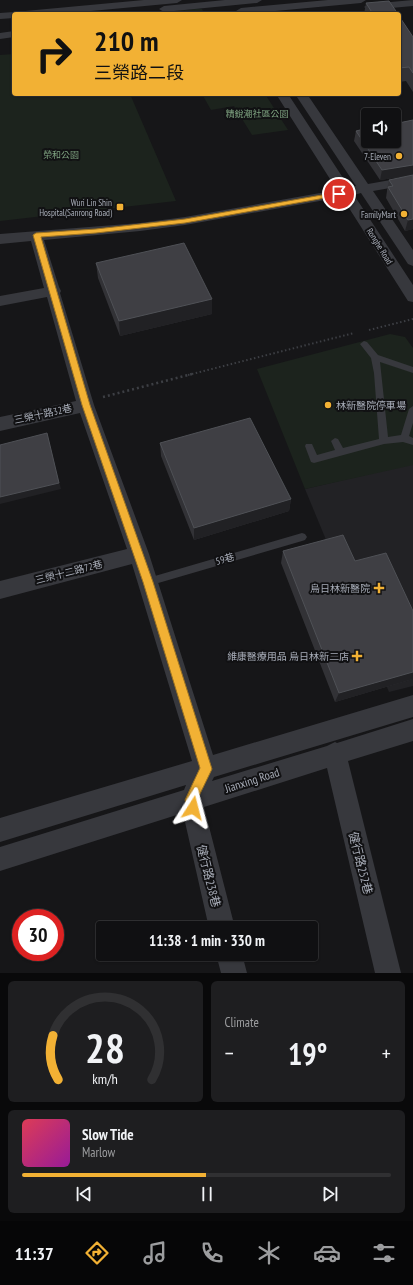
<!DOCTYPE html>
<meta charset="utf-8">
<style>
body{margin:0;font-family:"PT Sans Narrow","Noto Sans TC",sans-serif;background:#1e1e20;color:#f1f3f6;height:100vh;display:flex;flex-direction:column;font-size:15px;white-space:nowrap}
*{box-sizing:border-box;margin:0}
p{font-size:13px;color:#9c9d9f}
.icon{flex:none;width:22px;height:22px;fill:none;stroke:currentColor;stroke-width:2;stroke-linecap:round;stroke-linejoin:round}
.map{position:relative;height:973px;overflow:hidden}
.side{display:flex;flex-direction:column;gap:8px;padding:8px;background:#09090a;flex:1}
.side>*{flex:none}
.banner{position:absolute;left:12px;top:12px;width:389px;height:84px;border-radius:4px;box-shadow:0 1px 3px #0004,0 0 0 1px #303032;background:#f2b134;color:#111;overflow:hidden}
.tools{position:absolute;left:361px;top:108px;display:grid;gap:8px}
.tools a{display:grid;place-items:center;width:40px;height:40px;border-radius:4px;background:#101012;box-shadow:0 1px 3px #0004,0 0 0 1px #303032;font-size:20px}
.speed{position:absolute;left:12px;top:909px;display:flex;gap:8px;font-size:20px;font-weight:700;text-align:center}
.speed>*{display:grid;place-content:center;width:52px;height:52px;border-radius:50%;background:#101012;box-shadow:0 1px 3px #0004,0 0 0 1px #303032;line-height:1}
.speed .limit{border:6px solid #d22;background:#fff;color:#111}
.pin{position:absolute;display:grid;place-items:center;width:34px;height:34px;color:#fff;margin:-17px;border:2px solid #fff;border-radius:50%;box-shadow:0 1px 4px #0007}
.me{position:absolute;width:44px;margin:-22px;rotate:9deg;stroke-linejoin:round;filter:drop-shadow(0 0 3px #0008)}
.turn{display:flex;align-items:center;gap:14px;height:84px;padding:0 16px;font-size:18px}
.turn .icon{width:52px;height:52px;stroke-width:2.5}
.turn b{display:block;font-size:28px;line-height:34px}
.big{font-size:30px;font-weight:700;line-height:1.1}
.side .widget{flex:1;display:flex;flex-direction:column;justify-content:center;gap:6px;min-width:0;padding:0 14px;border-radius:6px;background:#1e1e20}
.side .dial{align-items:center;gap:0}
.dial svg{height:104px;overflow:visible;fill:none;stroke:#303032;stroke-width:7;stroke-linecap:round;text-anchor:middle}
.dial text{fill:#f1f3f6;stroke:none}
.song{display:flex;align-items:center;gap:12px}
.cover{width:48px;height:48px;border-radius:6px;background:linear-gradient(135deg,hsl(350 70% 55%),hsl(300 70% 35%))}
.played{height:4px;border-radius:2px;background:linear-gradient(90deg,#f2b134 50%,#303032 50%)}
.keys{display:flex;justify-content:space-around;direction:ltr}
.heat{display:flex;justify-content:space-between;align-items:center;font-size:22px;direction:ltr}
.side .tiles{flex:1;display:grid;gap:8px;grid-template-columns:1fr 1fr}
.widget:last-child{grid-column:span 2}
.trip{position:absolute;left:96px;top:921px;width:222px;height:40px;border-radius:4px;background:#101012;box-shadow:0 1px 3px #0004,0 0 0 1px #303032;font-weight:700;line-height:40px;text-align:center}
.tabs{display:flex;height:64px;justify-content:space-around;align-items:center;background:#060607;color:#9c9d9f}
.tabs .icon{width:28px;height:28px}
.tabs .on{color:#f2b134}
.tabs b{font-size:18px;color:#f1f3f6}
.map>svg:first-child{display:block}
</style>
<div class="map">
<svg width="413" height="973" viewBox="0 0 413 973">
<rect width="100%" height="100%" fill="#161618"/>
<!-- built -->
<path fill="#222225" d="M408 465H413V686L389 692 305 489Z"/>
<!-- green -->
<path fill="#1c231d" d="M196 9H202L203 11 182 14H143Z
M14 54V94H130L176 201 0 221V55Z
M202 94H265L288 130 252 135 234 106 211 110Z
M390 334 405 337 413 348V465L305 489 257 369Z"/>
<g fill="none" stroke-linecap="round" stroke-linejoin="round">
<!-- path-far1 -->
<path stroke="#3d3f44" stroke-width="2" stroke-dasharray="1.5 2.5" stroke-linecap="butt" d="M369 330 413 319
M188 375 354 333"/>
<!-- path -->
<path stroke="#3d3f44" stroke-width="2.5" stroke-dasharray="2 3" stroke-linecap="butt" d="M103 397 192 374"/>
<!-- lane -->
<path fill="#37383d" fill-rule="evenodd" d="M364 341 367 342 378 355 413 367V373L380 362 388 437 401 435 409 409 413 406V423L409 436 413 438V445L403 442 384 444 314 463 311 462 305 446 306 444H312L317 455 335 450 331 441 335 438 338 439 343 448 379 439 374 373 371 358 360 344Z
M302 533 305 534 307 537 305 540 302 541 148 586 145 585 143 582 145 579 148 578Z"/>
<!-- street -->
<path fill="#37383d" fill-rule="evenodd" d="M144 0H182L177 3 59 14H20L25 11Z
M225 0H262L257 3 164 12 159 9 164 6Z
M328 0H366L361 3 242 14 237 13 236 11 241 8Z
M413 0V6L369 10 364 7 369 4Z
M14 12 19 14H14V18L0 19V13Z
M14 31V37L0 39V33Z
M276 94H288L349 187 356 186 295 94H307L368 184 413 176V184L373 191 413 250V266L408 264 361 193 354 195 413 285V302L408 301 342 197 185 225 140 231 44 240 59 287 61 291 60 293 94 405 149 554 213 755 413 695V717L214 777 212 781 327 746 335 742 337 743 413 719V741L348 761 401 973H375L327 768 204 807 235 928H209L183 813 0 871V847L184 790 186 785 0 842V818L192 761 132 564 0 599V581L127 549 80 413 0 431V417L76 401 47 297 0 306V296L44 288 31 241 0 244V234L140 223 185 217 337 190Z
M216 954H242L247 973H221Z"/>
</g>
<!-- wall -->
<path fill="#323236" d="M366 3 398 14H364Z
M399 16 413 37V92L406 81 399 82Z
M413 120V175L380 180 354 141 356 131Z
M413 175V229L405 231 386 198 387 191V190L389 180Z
M96 263 212 299V314L120 336 98 278Z
M160 443 291 499 289 511 194 540 161 456Z
M283 551 413 611V679L335 702 281 563Z"/>
<!-- shaded-wall -->
<path fill="#212124" d="M413 165V175L380 180 382 170Z
M413 219V229L405 231 408 220Z
M212 299V314L120 336 119 321Z
M47 433 61 489 0 504V497Z
M291 499 289 511 194 540V528Z
M413 672V679L335 702 339 693Z"/>
<!-- building -->
<path fill="#3f3f44" stroke="#4f5156" d="M389 1 398 14H373L366 3Z
M399 16 413 37V73L409 67 399 68Z
M413 120V165L382 170 356 131 368 128V141H394V124Z
M413 175V219L408 220 388 187 393 186 389 180Z
M184 243 212 299 119 321 96 263Z
M250 418 291 499 194 528 160 443Z
M47 433 59 483 0 497V445Z
M343 535 355 561 386 553 413 611V672L339 693 283 551Z"/>
<!-- route -->
<path fill="#f2b134" stroke="#9d7322" d="M339 192 343 194 342 195 185 223 96 233 41 237 90 405 153 582 212 769 197 800 199 808 197 813 193 814 189 813 185 800 200 768 143 582 82 405 33 235 36 233 96 229 185 219Z"/>
<!-- markers -->
<g fill="#f2b134" stroke="#111113" stroke-width="1.5">
<circle cx="399" cy="156" r="4"/>
<rect x="116" y="203" width="8" height="8" rx="2"/>
<circle cx="404" cy="214" r="4"/>
<circle cx="328" cy="405" r="4"/>
<path d="M377 582h4v4h4v4h-4v4h-4v-4h-4v-4h4z"/>
<path d="M355 650h4v4h4v4h-4v4h-4v-4h-4v-4h4z"/>
</g>
<g text-anchor="middle" dominant-baseline="central" stroke-width="4" stroke-linejoin="round" paint-order="stroke">
<!-- far-park labels -->
<g font-size="9" fill="#7fa381" stroke="#111113">
<text x="257" y="113">精銳潮社區公園</text>
<text x="61" y="154">榮和公園</text>
</g>
<!-- far-poi labels -->
<g font-size="9" fill="#a8adb8" stroke="#111113" text-anchor="end">
<text x="391" y="156">7-Eleven</text>
<text x="112" y="202">Wuri Lin Shin<tspan x="112" dy="10">Hospital(Sanrong Road)</tspan></text>
<text x="396" y="214">FamilyMart</text>
</g>
<!-- far-street labels -->
<g font-size="9" fill="#a8adb8" stroke="#111113">
<text transform="translate(380 246) rotate(58)">Ronghe Road</text>
</g>
<!-- poi labels -->
<g font-size="10" fill="#a8adb8" stroke="#111113" text-anchor="end">
<text x="336" y="405" text-anchor="start">林新醫院停車場</text>
<text x="370" y="588">烏日林新醫院</text>
<text x="349" y="656">維康醫療用品 烏日林新二店</text>
</g>
<!-- street labels -->
<g font-size="10" fill="#a8adb8" stroke="#111113">
<text transform="translate(43 414) rotate(-12)">三榮十路32巷</text>
<text transform="translate(225 559) rotate(-16)">59巷</text>
<text transform="translate(69 572) rotate(-14)">三榮十二路72巷</text>
</g>
<!-- near-street labels -->
<g font-size="12" fill="#a8adb8" stroke="#111113">
<text transform="translate(252 780) rotate(-18)">Jianxing Road</text>
<text transform="translate(361 863) rotate(76)">健行路252巷</text>
<text transform="translate(209 876) rotate(76)">健行路238巷</text>
</g>
</g>
</svg>
<div class="tools">
<a><svg class="icon" aria-label="sound" viewBox="0 0 24 24"><path d="M4 9h4l5-4v14l-5-4H4zM17 9q2 3 0 6"/></svg></a>
</div>
<div class="speed"><div class="limit">30</div></div>
<div class="pin" style="left:339px;top:194px;background:#d93025"><svg class="icon" aria-label="arrive" viewBox="0 0 24 24"><path d="M6 21V4h12l-3 4 3 4H6"/></svg></div>
<svg class="me" style="left:193px;top:808px" viewBox="-20 -20 40 40"><path d="M0-17L14 15 0 8-14 15z" fill="#f2b134" stroke="#fff" stroke-width="4"/></svg>
<div class="trip">11:38 · 1 min · 330 m</div>
<div class="banner">
<div class="turn"><svg class="icon" aria-label="right" viewBox="0 0 24 24"><path d="M7 20v-9h11M14 6l5 5-5 5"/></svg><div><b>210 m</b>三榮路二段</div></div>
</div>
</div>
<section class="side">
<div class="tiles">
<div class="widget dial"><svg viewBox="0 0 100 80">
<path d="M14 69A42 42 0 1 1 86 69"/>
<path d="M14 69A42 42 0 0 1 10 35" stroke="#f2b134"/>
<text x="50" y="56" font-size="32" font-weight="700">28</text>
<text x="50" y="72" font-size="11">km/h</text>
</svg></div>
<div class="widget"><p>Climate</p>
<div class="heat"><a>−</a><b class="big">19°</b><a>+</a></div>
</div>
<div class="widget">
<div class="song"><i class="cover"></i><div><b>Slow Tide</b><p>Marlow</p></div></div>
<div class="played"></div>
<div class="keys"><svg class="icon" aria-label="previous" viewBox="0 0 24 24"><path d="M18 5L8 12l10 7zM5 5v14"/></svg><svg class="icon" aria-label="pause" viewBox="0 0 24 24"><path d="M8 5v14M16 5v14"/></svg><svg class="icon" aria-label="next" viewBox="0 0 24 24"><path d="M6 5l10 7-10 7zM19 5v14"/></svg></div>
</div>
</div>
</section>
<nav class="tabs">
<b>11:37</b>
<svg class="icon on" aria-label="directions" viewBox="0 0 24 24"><path d="M12 3l9 9-9 9-9-9zM9 14v-3h6M13 9l2 2-2 2"/></svg>
<svg class="icon" aria-label="music" viewBox="0 0 24 24"><path d="M9 18V5l10-2v13"/><circle cx="6" cy="18" r="3"/><circle cx="16" cy="16" r="3"/></svg>
<svg class="icon" aria-label="phone" viewBox="0 0 24 24"><path d="M5 4h4l2 5-3 2q2 4 5 5l2-3 5 2v4C11 20 4 13 5 4z"/></svg>
<svg class="icon" aria-label="climate" viewBox="0 0 24 24"><path d="M12 3v18M4 7l16 10M4 17L20 7"/></svg>
<svg class="icon" aria-label="car" viewBox="0 0 24 24"><path d="M5 17H2v-5l4-1 3-4h7l3 4 3 1v5h-3M9 17h6M6 11h13"/><circle cx="7" cy="17" r="2"/><circle cx="17" cy="17" r="2"/></svg>
<svg class="icon" aria-label="filters" viewBox="0 0 24 24"><path d="M4 7h16M4 17h16"/><circle cx="9" cy="7" r="2"/><circle cx="15" cy="17" r="2"/></svg>
</nav>
